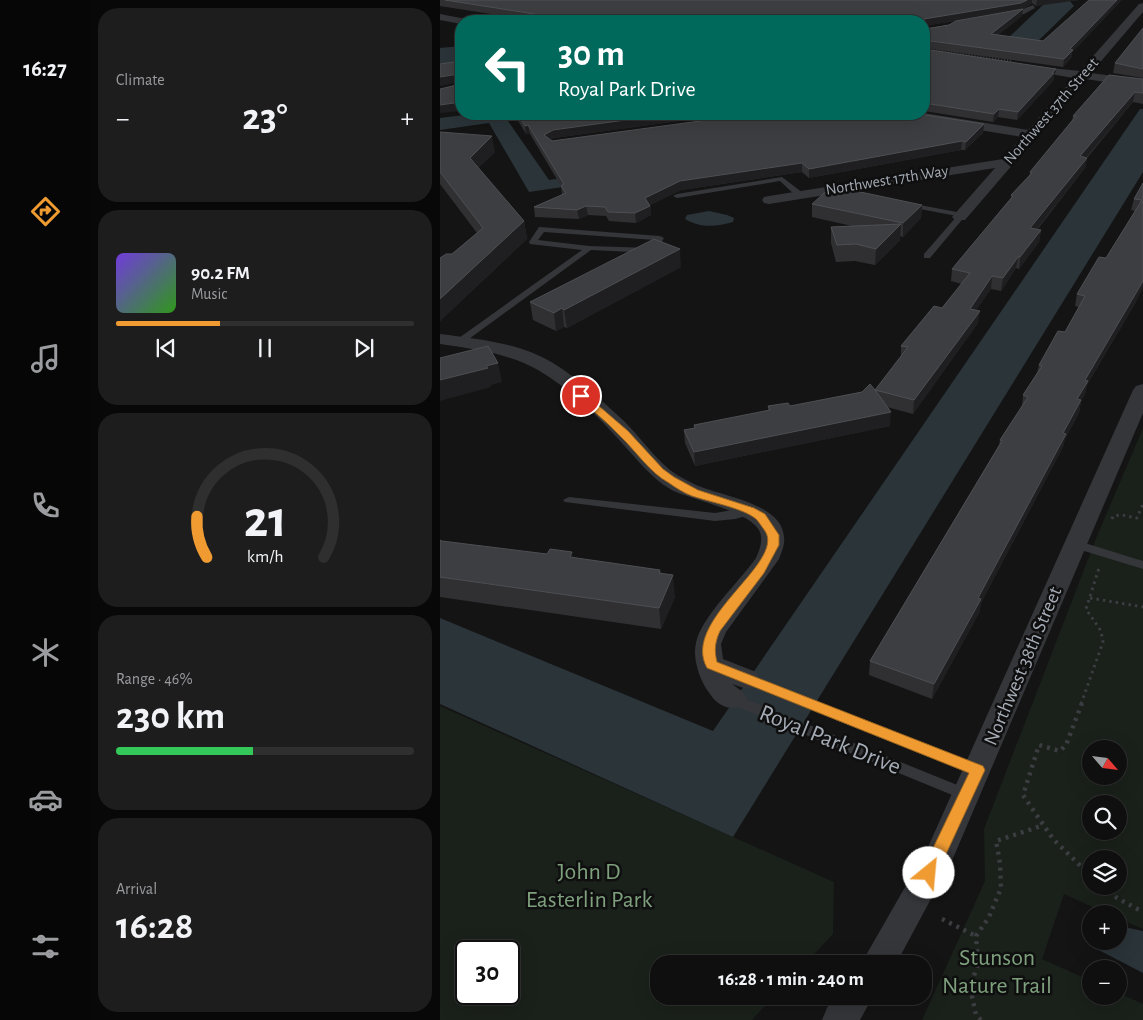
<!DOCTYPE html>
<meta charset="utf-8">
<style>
body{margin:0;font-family:"Alegreya Sans",sans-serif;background:#1d1d1e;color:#f1f3f6;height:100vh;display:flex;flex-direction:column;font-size:19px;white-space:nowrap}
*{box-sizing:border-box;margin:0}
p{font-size:16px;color:#9b9c9f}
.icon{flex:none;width:28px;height:28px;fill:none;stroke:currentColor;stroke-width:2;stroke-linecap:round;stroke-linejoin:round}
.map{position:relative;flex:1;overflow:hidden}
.details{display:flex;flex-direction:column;gap:8px;padding:8px;background:#080809;width:350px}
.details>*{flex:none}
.guide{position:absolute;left:15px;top:15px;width:475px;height:105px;border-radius:20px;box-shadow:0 5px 20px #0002,0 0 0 1px #2f2f30;background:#00695c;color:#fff;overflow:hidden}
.needle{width:32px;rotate:118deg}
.fabs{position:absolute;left:642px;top:740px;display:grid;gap:10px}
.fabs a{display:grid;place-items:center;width:45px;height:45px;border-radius:50%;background:#0f0f10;box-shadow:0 5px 20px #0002,0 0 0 1px #2f2f30;font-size:25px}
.speed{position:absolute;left:15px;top:940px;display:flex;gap:10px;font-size:25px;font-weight:700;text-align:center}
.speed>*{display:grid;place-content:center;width:65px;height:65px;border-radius:50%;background:#0f0f10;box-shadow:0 5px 20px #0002,0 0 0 1px #2f2f30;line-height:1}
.speed .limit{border:2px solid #111;border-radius:8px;background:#fff;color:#111}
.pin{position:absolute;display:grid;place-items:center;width:42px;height:42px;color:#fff;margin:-21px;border:2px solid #fff;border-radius:50%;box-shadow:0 1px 5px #0007}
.me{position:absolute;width:55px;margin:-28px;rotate:28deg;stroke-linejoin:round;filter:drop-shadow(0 0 4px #0008)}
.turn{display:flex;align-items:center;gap:18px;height:105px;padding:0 20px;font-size:22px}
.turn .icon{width:65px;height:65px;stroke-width:2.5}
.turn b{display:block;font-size:35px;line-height:42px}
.big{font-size:38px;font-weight:700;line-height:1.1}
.details .tile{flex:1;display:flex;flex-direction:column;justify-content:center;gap:8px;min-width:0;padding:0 18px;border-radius:20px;background:#1d1d1e}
.details .dial{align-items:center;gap:0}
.dial svg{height:130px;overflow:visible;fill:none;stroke:#2f2f30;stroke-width:7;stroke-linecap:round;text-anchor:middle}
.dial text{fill:#f1f3f6;stroke:none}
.song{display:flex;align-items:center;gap:15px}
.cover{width:60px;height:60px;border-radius:8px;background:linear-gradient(135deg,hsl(260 70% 55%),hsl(110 70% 35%))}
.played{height:5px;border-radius:2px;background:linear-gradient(90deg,#ef9b32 35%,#2f2f30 35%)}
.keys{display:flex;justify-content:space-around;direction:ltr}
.heat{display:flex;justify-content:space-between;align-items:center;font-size:28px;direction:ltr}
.charge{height:8px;border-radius:4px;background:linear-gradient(90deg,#34c759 46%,#2f2f30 0)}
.trip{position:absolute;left:210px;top:955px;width:282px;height:50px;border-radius:20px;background:#0f0f10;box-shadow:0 5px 20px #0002,0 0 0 1px #2f2f30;font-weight:700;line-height:50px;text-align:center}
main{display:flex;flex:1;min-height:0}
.tabs{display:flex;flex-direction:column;width:90px;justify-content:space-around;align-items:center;background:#060606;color:#9b9c9f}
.tabs .icon{width:35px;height:35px}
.tabs .current{color:#ef9b32}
.tabs b{font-size:22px;color:#f1f3f6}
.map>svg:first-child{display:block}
</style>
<main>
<nav class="tabs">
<b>16:27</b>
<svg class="icon current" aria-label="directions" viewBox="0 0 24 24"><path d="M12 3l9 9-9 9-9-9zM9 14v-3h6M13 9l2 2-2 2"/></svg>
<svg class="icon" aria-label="music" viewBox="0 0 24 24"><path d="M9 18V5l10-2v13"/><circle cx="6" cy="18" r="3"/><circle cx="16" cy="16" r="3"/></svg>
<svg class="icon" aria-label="phone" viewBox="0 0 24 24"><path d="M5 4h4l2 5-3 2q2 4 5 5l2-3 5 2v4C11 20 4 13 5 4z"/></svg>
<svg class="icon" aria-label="climate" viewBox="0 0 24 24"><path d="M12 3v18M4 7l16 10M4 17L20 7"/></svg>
<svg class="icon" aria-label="car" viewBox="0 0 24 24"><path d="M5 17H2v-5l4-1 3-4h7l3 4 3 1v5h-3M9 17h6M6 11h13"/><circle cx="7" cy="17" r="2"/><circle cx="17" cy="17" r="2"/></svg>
<svg class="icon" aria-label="filters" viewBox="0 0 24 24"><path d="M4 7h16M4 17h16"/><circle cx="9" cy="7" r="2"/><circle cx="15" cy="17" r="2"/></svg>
</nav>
<section class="details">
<div class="tile"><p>Climate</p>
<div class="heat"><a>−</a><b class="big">23°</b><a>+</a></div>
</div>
<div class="tile">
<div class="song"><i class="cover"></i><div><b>90.2 FM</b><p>Music</p></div></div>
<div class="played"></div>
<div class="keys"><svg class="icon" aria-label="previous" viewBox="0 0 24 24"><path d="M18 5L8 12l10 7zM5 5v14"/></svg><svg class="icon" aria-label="pause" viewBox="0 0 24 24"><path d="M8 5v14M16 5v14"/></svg><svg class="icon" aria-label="next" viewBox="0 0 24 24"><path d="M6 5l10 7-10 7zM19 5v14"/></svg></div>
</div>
<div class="tile dial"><svg viewBox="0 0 100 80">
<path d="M14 69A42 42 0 1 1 86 69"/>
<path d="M14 69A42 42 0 0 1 8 44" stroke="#ef9b32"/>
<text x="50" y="56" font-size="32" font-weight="700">21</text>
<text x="50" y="72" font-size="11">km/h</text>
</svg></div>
<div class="tile"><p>Range · 46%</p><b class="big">230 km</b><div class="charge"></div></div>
<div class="tile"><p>Arrival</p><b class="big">16:28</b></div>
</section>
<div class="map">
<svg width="703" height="1020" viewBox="0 0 703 1020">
<rect width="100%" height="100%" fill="#141415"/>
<!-- green -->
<path fill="#1a201a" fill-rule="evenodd" d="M703 428V929L679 919V914H668L624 894 602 959 651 981V996H679V993L703 1004V1020H482L545 881 544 829 657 536ZM651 749H679V776H651ZM651 804H679V831H651ZM651 859H679V886H651Z
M0 706 394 882 393 934 365 964H219V996H334L312 1020H0ZM26 951H69V994H26Z"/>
<!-- water -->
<path fill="#2a3439" d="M629 0 634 6 595 44 565 41 604 4Z
M21 46V63L0 66V48Z
M700 109H703V172L293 837 0 704V618L273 731Z
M32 114H117L68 121 109 180 402 134 203 175 89 192 49 123 0 130V118Z
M269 211 287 215 294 218 293 222C276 227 260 228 245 219L247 215Z
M679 926 703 931V973L649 945 651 934V941H679Z"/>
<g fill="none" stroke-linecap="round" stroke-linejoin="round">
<!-- path-far2 -->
<path stroke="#3b3d41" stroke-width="2" stroke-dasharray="1 2" stroke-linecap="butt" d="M484 48 572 61"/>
<!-- path-far1 -->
<path stroke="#3b3d41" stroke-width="3" stroke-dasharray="2.5 4" stroke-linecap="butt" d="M672 519 673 516 682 515 697 518 703 504
M650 598 703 607
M641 704 663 642 661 631 646 609 659 568"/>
<!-- path -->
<path stroke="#3b3d41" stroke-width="4.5" stroke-dasharray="3 5" stroke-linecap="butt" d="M642 703 626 745 620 751 599 745 583 795 613 839 651 876
M663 886 677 898 703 912
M502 919 536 936
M541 1020 536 1015 530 987 538 964 536 936 549 917 561 888 560 863 556 841 601 826"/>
<!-- service -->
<path fill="#35363a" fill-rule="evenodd" d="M593 5 595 8 584 14 569 18 566 16Z
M342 177 363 193V197H357L340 181 237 198 233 196 237 194Z
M464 202 522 213 526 215 490 258H484V254L517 216 464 206Z
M99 227 220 236 224 238 215 253H212L151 250 22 344H16V340L142 250 90 244 89 242ZM104 232 215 240 210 248 149 246 98 240Z
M129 497 275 513 310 507 316 511 314 514 295 519 275 521 125 502 123 500Z
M635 540 703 561V569L631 547 629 544Z
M307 674 543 766 545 770 543 774 538 776 533 774 302 683 300 679 302 675Z
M293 694 532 791 534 795 532 799 527 801 522 799 288 703 286 699 288 695Z"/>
<!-- minor -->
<path fill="#35363a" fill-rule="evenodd" d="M703 3V12L651 73 703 80V88L646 79 525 220H515L512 217 555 168 329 204 324 203 322 200 324 197 329 196 563 159 582 137 465 118 459 114 484 113 588 130 634 78 586 70 582 69 580 67 582 65 640 71 699 4Z
M0 14 26 19 27 21H21V24L0 20Z
M0 334C38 339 80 343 113 363 139 379 162 401 184 421 202 439 216 461 237 475 246 480 255 485 264 488 288 497 342 505 344 537 345 545 342 551 339 559L286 632 281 644 283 659 316 672 320 679 316 686 307 689 292 684 303 692 307 699 303 706C289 711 278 706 270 694 260 682 252 658 256 643 261 617 300 581 316 558 319 551 322 544 321 536 319 512 249 500 230 489 210 477 197 459 181 442 158 416 129 388 98 370 68 353 33 349 0 344Z
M703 384V413L514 856 456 964H421L488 847 693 390 696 386Z
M395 996H433L420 1020H382L387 1008Z"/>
</g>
<!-- wall -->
<path fill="#303033" d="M0 0H639L596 6 592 3 583 9 582 16 558 35 632 53V57L623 67 484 48V49L614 77 613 81 577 120 558 117 553 122 484 111V28L485 29 509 25 538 17 484 26V21H95L0 6Z
M703 28V78L673 73 675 63Z
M703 79V104L693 102 647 158 645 168 597 230H601L599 242 579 269 576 268 561 291 551 289 536 310 538 323 473 414 447 407 450 426 255 466 245 443 244 430 254 428V425L328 411V406H350L435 390 461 357V346L502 308 522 284 511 281 512 269 571 198V195L589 176 590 172 632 121 633 116Z
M74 114H290L114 138 111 140 112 141 544 124 543 133 525 150H521L369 178 362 172 241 190 210 205 211 215 196 223 169 221 166 216 148 215 139 219 95 217 94 207 122 195 121 186 90 134H86Z
M0 132 55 152 38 168 84 221 87 239 0 321V258L12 254 37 233 0 184Z
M703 183 696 302 647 385 645 394 641 401 639 413 625 439 623 447 541 603 539 613 492 699 429 675 430 661 559 445 560 440 582 406 583 395 597 373 599 365 625 332 639 307 635 306 637 294 666 258 695 211 691 210 694 199Z
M372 204 482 205 481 218 463 237 460 236V240L435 265 415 261 396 262 391 243V227L412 226 372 217Z
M241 267 127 328 124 327 116 331 93 320 90 302Z
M0 540 2 541 220 570 221 574 235 597 221 629 0 597Z"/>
<!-- shaded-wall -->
<path fill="#1f1f21" d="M587 0H592V3L583 9 582 16 550 41 551 34 580 10 484 26V19Z
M597 0H639L596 6Z
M677 0H682L632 53V57L623 67 624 59 630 49Z
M616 69 613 81 577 120 578 112Z
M19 74 21 82 0 86V77Z
M695 92 693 102 638 167 640 156Z
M21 102V111L0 113V105Z
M559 109 558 117 553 122 554 114Z
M229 114H290L114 138 105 143 104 135 113 130Z
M544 124 543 133 525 150 526 142Z
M88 125 90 134H86L85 126Z
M52 136 55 152 32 174 30 158Z
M522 141 521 150 369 178V169Z
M647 158 645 168 588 240 590 228Z
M362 163V172L241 190 206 207 205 198 240 181Z
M482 205 481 218 463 237V223Z
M146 206 148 215 139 219 137 210Z
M210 206 211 215 196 223 195 213Z
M84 221 87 239 0 321V299Z
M461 224 460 240 435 265 436 249Z
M601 230 599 242 579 269 580 257Z
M240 249 241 267 127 328 124 310Z
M578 257 576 268 561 291 563 278Z
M552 276 551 289 529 321 530 309Z
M703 281V288L696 302 647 385 645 394 641 401 639 413 625 439 623 447 541 603 539 613 492 699 494 684 623 433 645 380Z
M122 308 124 327 116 331 114 313Z
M540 311 538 323 473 414 474 400Z
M58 363 62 382 51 385V387L0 401V380Z
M451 412 450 426 255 466 254 452Z
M132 552 136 573 130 557Z
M233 575 235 597 221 629 219 608Z"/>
<!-- building -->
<path fill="#3c3e41" stroke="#4d4f53" d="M5 0H587L581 3 484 19V21H134L82 12Z
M649 0H677L630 49 633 50 624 59 484 40V28L485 29 509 25 516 21 583 9 551 34 603 41Z
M703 28V69L675 63Z
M484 44V49L616 69 612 73H614L578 112 559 109 554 114 484 103Z
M21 61V76L19 74 0 77V64Z
M669 75 703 79V93L695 92 640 156 647 158 590 228 601 230 580 257H578L563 278 552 276 530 309 540 311 474 400 435 390 451 412 254 452 244 430 255 428 254 425 330 410 328 406 348 403 350 406 422 392 430 384 435 390 468 347 461 346 494 306 502 308 530 273 512 269 573 196 571 195 592 173 590 172 636 116H633Z
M21 84V102L0 105V89Z
M78 114H229L113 130 104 135 112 141 312 114H479L544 124 526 142 522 141 369 169 362 163 240 181 205 198 210 206 195 213 168 212 165 207 146 206 137 210 94 207 126 193 121 186 124 184 88 125 85 126Z
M0 132 52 136 30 158 84 221 0 299V258L6 254H12L43 228 0 172Z
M703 183V281L645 380 648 381 637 399 641 400 623 433 626 434 538 598 541 599 494 684 430 661 562 441 560 440 588 397 583 395 602 366 599 365 618 331 625 332 645 296 637 294 659 257 666 258 702 200 694 199Z
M392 186 482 205 463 223 372 204Z
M461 224 436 249 416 244 397 245 391 227Z
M214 239 240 249 124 310 122 308 114 313 90 302Z
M48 346 58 363 46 366 48 368 0 380V358Z
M0 540 2 541 107 554 110 549 132 552 130 557 220 570 219 573 233 575 219 608 0 577Z"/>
<!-- route -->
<path fill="#ef9b32" stroke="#9b6520" d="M141 393 145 394 188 431 223 469 234 477 258 490 314 508 325 514 339 535V545L324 573 280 631C275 642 274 650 277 662L543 766 545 770 495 878 489 880 484 878 481 873 529 773 267 668C240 620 346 563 325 531 322 527 319 522 316 519 303 508 269 502 252 496 244 493 236 488 229 483 209 472 196 451 180 436 167 422 152 410 138 398L136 396Z"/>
<g text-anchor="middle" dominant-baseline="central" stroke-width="5" stroke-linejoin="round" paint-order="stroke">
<!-- far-street labels -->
<g font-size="16" fill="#a5acb5" stroke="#0f0f10">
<text transform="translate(611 111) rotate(-49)">Northwest 37th Street</text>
<text transform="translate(447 180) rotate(-9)">Northwest 17th Way</text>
</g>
<!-- street labels -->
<g font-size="20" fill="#a5acb5" stroke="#0f0f10">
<text transform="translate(583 666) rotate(-67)">Northwest 38th Street</text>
</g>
<!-- near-street labels -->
<g font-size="24" fill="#a5acb5" stroke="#0f0f10">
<text transform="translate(390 740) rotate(22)">Royal Park Drive</text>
</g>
<!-- near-park labels -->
<g font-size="24" fill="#7ea07d" stroke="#0f0f10">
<text x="149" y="872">John D<tspan x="149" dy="28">Easterlin Park</tspan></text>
<text x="557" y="958">Stunson<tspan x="557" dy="28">Nature Trail</tspan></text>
</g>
</g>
</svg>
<div class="fabs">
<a><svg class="needle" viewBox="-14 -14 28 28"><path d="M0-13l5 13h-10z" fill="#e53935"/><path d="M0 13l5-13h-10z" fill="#9b9c9f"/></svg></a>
<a><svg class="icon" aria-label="search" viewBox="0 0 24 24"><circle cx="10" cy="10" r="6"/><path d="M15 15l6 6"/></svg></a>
<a><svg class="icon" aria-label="layers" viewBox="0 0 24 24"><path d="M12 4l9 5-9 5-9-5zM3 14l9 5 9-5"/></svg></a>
<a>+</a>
<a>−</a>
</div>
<div class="speed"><div class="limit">30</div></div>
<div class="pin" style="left:141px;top:396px;background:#d93025"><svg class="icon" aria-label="arrive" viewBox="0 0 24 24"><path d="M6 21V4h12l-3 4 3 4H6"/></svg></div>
<svg class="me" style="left:489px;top:873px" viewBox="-20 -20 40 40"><circle r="19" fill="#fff"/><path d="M0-13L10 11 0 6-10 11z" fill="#ef9b32"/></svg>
<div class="trip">16:28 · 1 min · 240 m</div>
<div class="guide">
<div class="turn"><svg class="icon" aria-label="left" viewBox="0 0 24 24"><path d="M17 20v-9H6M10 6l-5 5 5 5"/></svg><div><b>30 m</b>Royal Park Drive</div></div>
</div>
</div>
</main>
